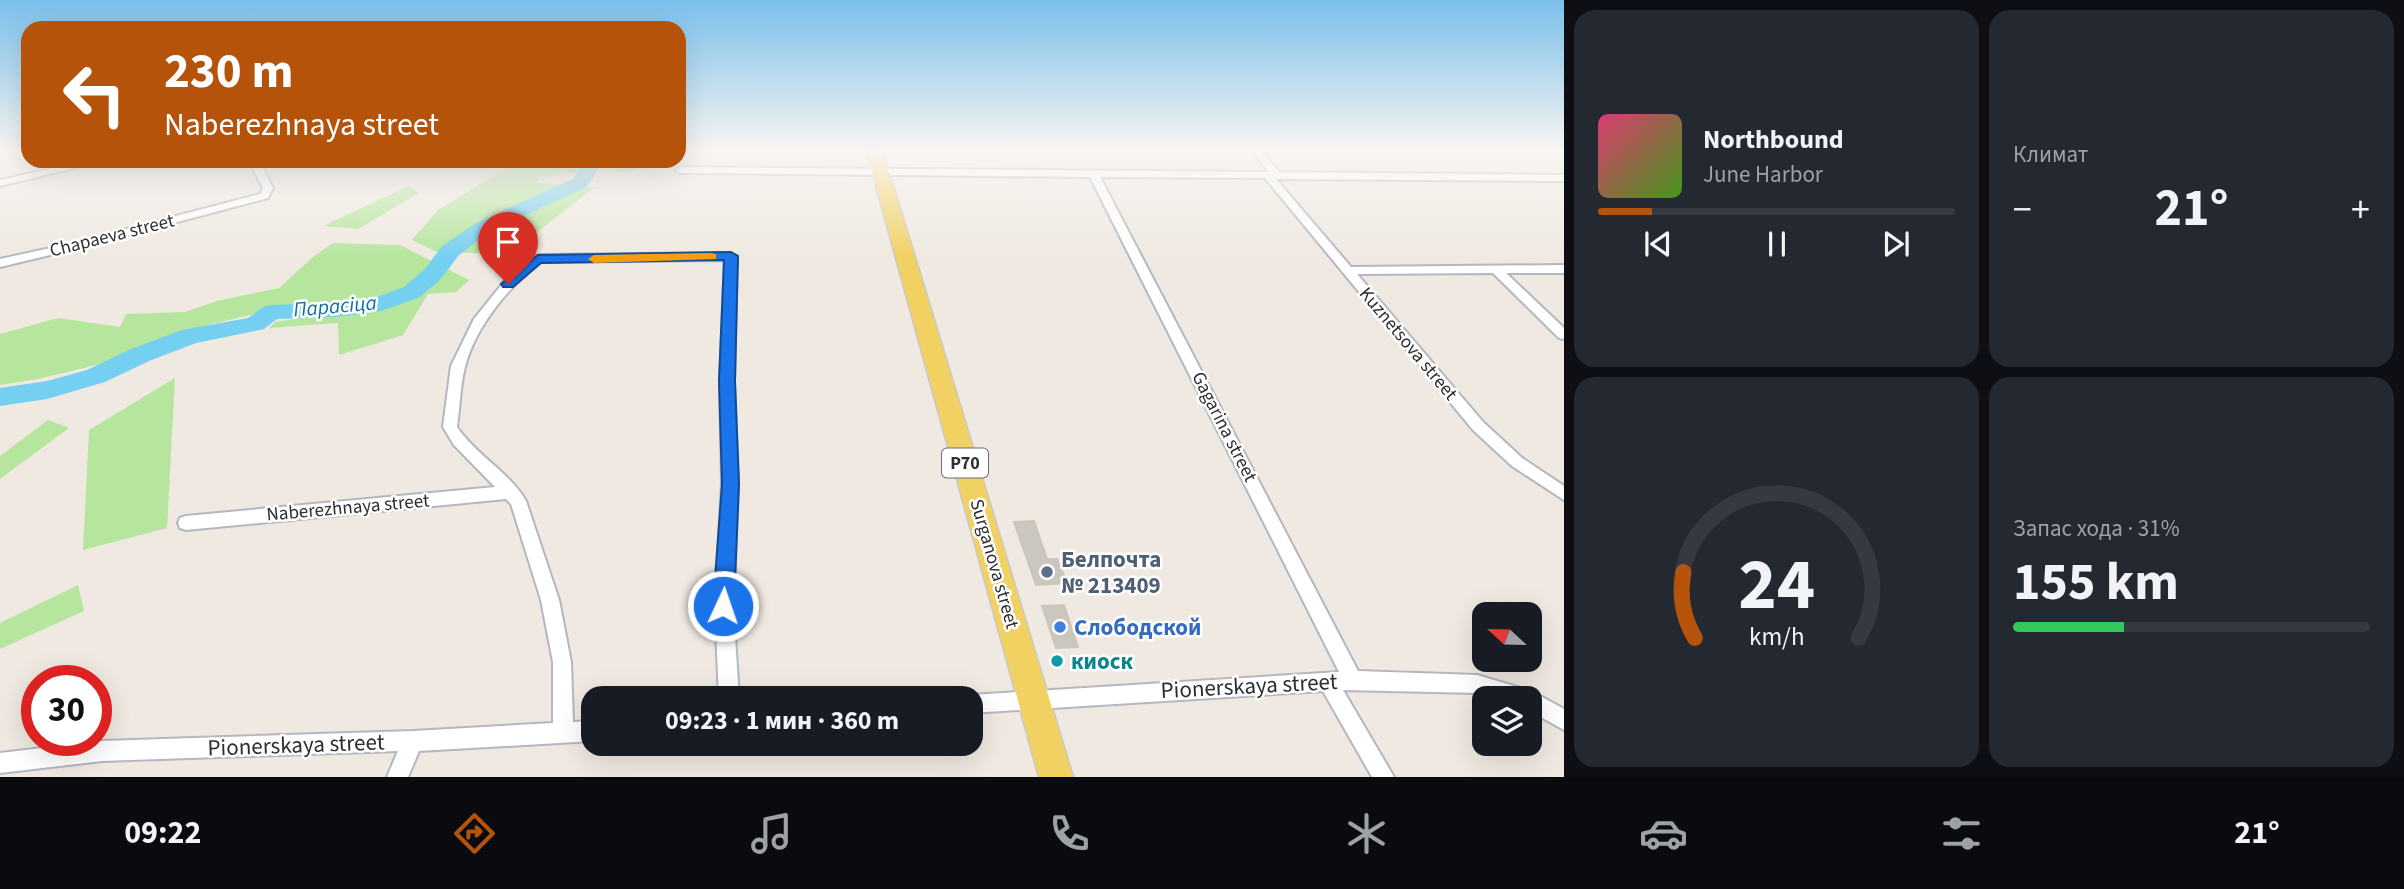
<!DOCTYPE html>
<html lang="ru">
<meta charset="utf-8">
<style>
body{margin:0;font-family:"Source Sans 3",sans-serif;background:#242831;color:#f1f3f6;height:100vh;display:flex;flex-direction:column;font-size:26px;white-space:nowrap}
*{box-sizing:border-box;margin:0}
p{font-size:23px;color:#9ea1a6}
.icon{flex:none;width:38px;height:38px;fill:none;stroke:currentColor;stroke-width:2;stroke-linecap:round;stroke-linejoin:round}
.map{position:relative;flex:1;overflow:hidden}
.details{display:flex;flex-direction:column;gap:10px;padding:10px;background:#0d0f14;width:840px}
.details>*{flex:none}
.top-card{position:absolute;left:21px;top:21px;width:665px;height:147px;border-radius:21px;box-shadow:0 7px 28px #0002;background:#b45309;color:#fff;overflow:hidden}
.needle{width:46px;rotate:292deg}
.buttons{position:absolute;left:1472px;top:602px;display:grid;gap:14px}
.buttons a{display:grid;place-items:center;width:70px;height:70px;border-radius:14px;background:#171b24;box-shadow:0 7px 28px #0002;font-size:35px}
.speed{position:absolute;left:21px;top:665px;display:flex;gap:14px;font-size:35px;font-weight:700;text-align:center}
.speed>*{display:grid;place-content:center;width:91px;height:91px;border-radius:50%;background:#171b24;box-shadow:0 7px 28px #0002;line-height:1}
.speed .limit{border:10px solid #d22;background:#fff;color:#111}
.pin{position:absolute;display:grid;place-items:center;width:60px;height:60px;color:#fff;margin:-72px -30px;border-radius:50% 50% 50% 0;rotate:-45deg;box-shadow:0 0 7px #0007}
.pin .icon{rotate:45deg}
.me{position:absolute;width:77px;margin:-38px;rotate:3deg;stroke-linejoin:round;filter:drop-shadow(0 0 5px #0008)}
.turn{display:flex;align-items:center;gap:24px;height:147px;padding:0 28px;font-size:32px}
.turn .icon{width:91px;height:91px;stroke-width:2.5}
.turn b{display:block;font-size:49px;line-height:60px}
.big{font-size:52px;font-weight:700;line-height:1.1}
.details .tile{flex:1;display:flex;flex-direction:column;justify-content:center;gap:10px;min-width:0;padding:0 24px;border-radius:21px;background:#242831}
.details .dial{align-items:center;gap:0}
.dial svg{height:182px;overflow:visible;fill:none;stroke:#363941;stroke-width:7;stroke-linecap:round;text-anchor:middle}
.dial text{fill:#f1f3f6;stroke:none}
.song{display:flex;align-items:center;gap:21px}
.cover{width:84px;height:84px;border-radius:10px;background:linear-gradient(135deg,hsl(340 70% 55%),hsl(100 70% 35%))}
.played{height:7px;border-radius:4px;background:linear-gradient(90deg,#b45309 15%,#363941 15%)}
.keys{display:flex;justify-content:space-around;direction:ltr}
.heat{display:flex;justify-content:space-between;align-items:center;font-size:38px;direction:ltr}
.charge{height:10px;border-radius:5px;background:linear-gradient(90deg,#34c759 31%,#363941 0)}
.details .tiles{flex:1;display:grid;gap:10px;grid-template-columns:repeat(2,1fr)}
.trip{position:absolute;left:581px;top:686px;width:402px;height:70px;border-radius:21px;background:#171b24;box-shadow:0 7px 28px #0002;font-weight:700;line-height:70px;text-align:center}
.menu{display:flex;height:112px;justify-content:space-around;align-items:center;background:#090b0e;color:#9ea1a6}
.menu .icon{width:49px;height:49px}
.menu .active{color:#b45309}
.menu b{font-size:32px;color:#f1f3f6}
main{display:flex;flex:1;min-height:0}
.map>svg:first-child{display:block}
</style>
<main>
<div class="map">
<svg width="1564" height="777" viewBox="0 0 1564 777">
<rect width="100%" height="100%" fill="#efe9e1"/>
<!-- green -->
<path fill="#b6e59e" d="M518 161H662L625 173 603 169 541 176 536 183 595 187 509 254 437 252 412 240 438 210Z
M409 186 419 193 358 229 323 226Z
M333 243 400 245 469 280 456 292 428 294 403 335 339 355 338 323 269 328 275 322 320 315 326 307 267 311 212 324 109 362 38 379 0 385V334L58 318 120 327 126 314 185 312 217 301 279 288 313 257Z
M175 378 167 528 83 550 89 430Z
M48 420 69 428 0 479V456Z
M78 585 84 611 0 649V623Z"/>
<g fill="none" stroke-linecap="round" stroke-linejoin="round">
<!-- river -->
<path fill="#75cff0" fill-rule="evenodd" d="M585 161H603L587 187 490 231 458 256 441 279 420 297 381 311 336 317 277 319 264 329 196 343 149 361 105 382 47 399 0 406V388L47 381 87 370 131 349 182 330 248 318 263 307 271 305 336 303 377 297 404 287 425 269 442 246 476 223 573 179Z"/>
</g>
<!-- building -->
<path fill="#cbc7bf" stroke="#cbc5ba" stroke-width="2" d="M1034 521 1047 559H1057L1067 583 1036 585 1014 522Z
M1064 605 1078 647 1056 648 1042 606Z"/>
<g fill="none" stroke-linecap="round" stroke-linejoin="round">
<!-- street casing -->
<g stroke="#b4b7c1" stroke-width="4">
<path id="street" d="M1250 149H1260L1279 172 1564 175V181L1276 179 1351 267 1564 265V273H1506L1564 328V339L1559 338 1493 273 1357 274 1483 422 1522 458 1564 486V500L1512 466 1473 430 1265 178 1100 177 1358 671 1477 675 1531 691 1564 709V730L1530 711V698H1494L1477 693 1343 690 1394 777H1372L1323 691 971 713V698H964L971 695 1339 672 1090 177 680 173 675 170 680 167 1269 172Z
M85 161H103L0 186V180Z
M249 161H259L273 188 268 198 75 249 0 267V259L69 244 260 194 263 188Z
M731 253 737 256 734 381 738 484 733 606 739 698H719L715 606 722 484 720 381 725 260 541 262C509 286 475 327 465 367 460 386 460 407 457 427 475 454 511 474 526 501L559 600 571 662 573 722 593 721V741L419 751 408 777H387L398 751 102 761 0 773V753L102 741 413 731 553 723V662L541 600 511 504 506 499 186 530 180 528 178 523 180 518 186 516 495 487 454 445 443 427 451 366 474 319 511 273 538 255Z"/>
</g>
<!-- primary casing -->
<g stroke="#c9c9c9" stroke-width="3">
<path id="primary" d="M866 149H882L1073 777H1039Z"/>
</g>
<!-- street -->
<use href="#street" fill="#fff" fill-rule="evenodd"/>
<!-- primary -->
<use href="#primary" fill="#f2d163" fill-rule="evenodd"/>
</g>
<!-- sky -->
<linearGradient id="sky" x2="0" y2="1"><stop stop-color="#7abfeb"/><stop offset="0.58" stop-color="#f8f5f2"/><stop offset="1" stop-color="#f8f5f2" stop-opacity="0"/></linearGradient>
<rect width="1564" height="258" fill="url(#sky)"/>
<!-- route -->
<path fill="#1a73e8" stroke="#114b97" stroke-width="2" d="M731 252 738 256 735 381 739 484 734 606 731 612 723 615 716 612 713 606 722 484 719 381 724 260 541 263 513 287H503L501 284 538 255Z"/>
<!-- slow -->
<path fill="#f59e0b" d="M711 253 716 254V259L594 263 588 259 594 255Z"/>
<!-- markers -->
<circle fill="#5c6f8a" stroke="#fff" stroke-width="2.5" cx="1047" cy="572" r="7"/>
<circle fill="#3f7fe0" stroke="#fff" stroke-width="2.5" cx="1060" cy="627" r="7"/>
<circle fill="#0f9aa8" stroke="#fff" stroke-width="2.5" cx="1057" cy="661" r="7"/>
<g text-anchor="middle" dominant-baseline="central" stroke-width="5" stroke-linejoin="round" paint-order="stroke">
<!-- shield labels -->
<rect fill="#fff" stroke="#6d6d6d" stroke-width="2" x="942" y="448.5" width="46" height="29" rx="5"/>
<g font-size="18" font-weight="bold" fill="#2e2e2e">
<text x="965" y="463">Р70</text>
</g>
<!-- street labels -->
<g font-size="19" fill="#2e2e2e" stroke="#fff">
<text transform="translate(112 236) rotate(-14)">Chapaeva street</text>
<text transform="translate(1408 344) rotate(50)">Kuznetsova street</text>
<text transform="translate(1224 427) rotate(63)">Gagarina street</text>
<text transform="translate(348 508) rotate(-5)">Naberezhnaya street</text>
<text transform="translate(994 564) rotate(74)">Surganova street</text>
</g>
<!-- water labels -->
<g font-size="21" font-style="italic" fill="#0d6fa3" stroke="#fff">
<text transform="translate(335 306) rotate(-5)">Парасіца</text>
</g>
<!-- near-service labels -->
<g font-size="23" font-weight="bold" fill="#4e5e75" stroke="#fff" text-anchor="start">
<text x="1061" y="559">Белпочта<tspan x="1061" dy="26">№ 213409</tspan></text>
</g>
<!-- near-shop labels -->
<g font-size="23" font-weight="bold" fill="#366cbe" stroke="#fff" text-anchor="start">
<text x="1074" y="627">Слободской</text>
</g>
<!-- near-culture labels -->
<g font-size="23" font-weight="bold" fill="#0d838f" stroke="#fff" text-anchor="start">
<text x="1071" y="661">киоск</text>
</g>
<!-- near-street labels -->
<g font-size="23" fill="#2e2e2e" stroke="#fff">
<text transform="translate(1249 686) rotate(-3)">Pionerskaya street</text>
<text transform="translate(296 745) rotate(-2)">Pionerskaya street</text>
</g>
</g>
</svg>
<div class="buttons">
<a><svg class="needle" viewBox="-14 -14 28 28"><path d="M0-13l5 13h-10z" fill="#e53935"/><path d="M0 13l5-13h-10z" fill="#9ea1a6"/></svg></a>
<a><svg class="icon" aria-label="layers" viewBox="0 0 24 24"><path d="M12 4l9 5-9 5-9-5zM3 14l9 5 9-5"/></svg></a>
</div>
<div class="speed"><div class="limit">30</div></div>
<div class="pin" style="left:508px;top:284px;background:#d93025"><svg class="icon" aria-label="arrive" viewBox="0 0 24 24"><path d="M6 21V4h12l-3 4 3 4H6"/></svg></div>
<svg class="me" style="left:723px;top:606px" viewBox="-20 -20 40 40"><circle r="17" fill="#1a73e8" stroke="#fff" stroke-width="3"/><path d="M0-11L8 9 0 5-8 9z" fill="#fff"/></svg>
<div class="trip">09:23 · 1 мин · 360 m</div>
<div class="top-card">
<div class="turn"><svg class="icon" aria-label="left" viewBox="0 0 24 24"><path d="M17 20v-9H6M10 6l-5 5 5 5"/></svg><div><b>230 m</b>Naberezhnaya street</div></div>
</div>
</div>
<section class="details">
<div class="tiles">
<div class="tile">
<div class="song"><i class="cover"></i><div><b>Northbound</b><p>June Harbor</p></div></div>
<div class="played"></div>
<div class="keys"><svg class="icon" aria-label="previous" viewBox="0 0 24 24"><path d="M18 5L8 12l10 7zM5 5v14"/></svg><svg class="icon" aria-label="pause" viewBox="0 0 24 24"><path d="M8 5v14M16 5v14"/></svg><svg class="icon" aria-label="next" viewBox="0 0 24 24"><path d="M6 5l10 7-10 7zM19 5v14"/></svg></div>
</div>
<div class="tile"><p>Климат</p>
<div class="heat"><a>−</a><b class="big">21°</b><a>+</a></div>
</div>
<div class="tile dial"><svg viewBox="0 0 100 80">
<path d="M14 69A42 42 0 1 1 86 69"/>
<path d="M14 69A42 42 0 0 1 9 40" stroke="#b45309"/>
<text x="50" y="56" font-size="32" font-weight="700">24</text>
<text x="50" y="72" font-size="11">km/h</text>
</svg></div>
<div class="tile"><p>Запас хода · 31%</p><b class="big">155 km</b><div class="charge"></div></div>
</div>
</section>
</main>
<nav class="menu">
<b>09:22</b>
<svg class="icon active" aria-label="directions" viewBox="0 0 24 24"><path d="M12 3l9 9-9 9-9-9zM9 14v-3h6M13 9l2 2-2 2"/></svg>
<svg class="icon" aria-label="music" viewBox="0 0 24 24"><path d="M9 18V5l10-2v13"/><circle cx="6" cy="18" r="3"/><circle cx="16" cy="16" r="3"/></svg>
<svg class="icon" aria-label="phone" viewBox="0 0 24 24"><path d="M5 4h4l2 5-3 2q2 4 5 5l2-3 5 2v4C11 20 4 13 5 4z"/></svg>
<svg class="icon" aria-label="climate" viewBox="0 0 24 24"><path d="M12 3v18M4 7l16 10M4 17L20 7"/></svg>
<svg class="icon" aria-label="car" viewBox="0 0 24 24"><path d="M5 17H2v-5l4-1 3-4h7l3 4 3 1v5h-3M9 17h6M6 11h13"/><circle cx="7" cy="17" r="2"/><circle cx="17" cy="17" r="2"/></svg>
<svg class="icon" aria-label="filters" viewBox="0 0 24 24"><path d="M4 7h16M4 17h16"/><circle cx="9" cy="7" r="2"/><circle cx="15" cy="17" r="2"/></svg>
<b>21°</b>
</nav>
